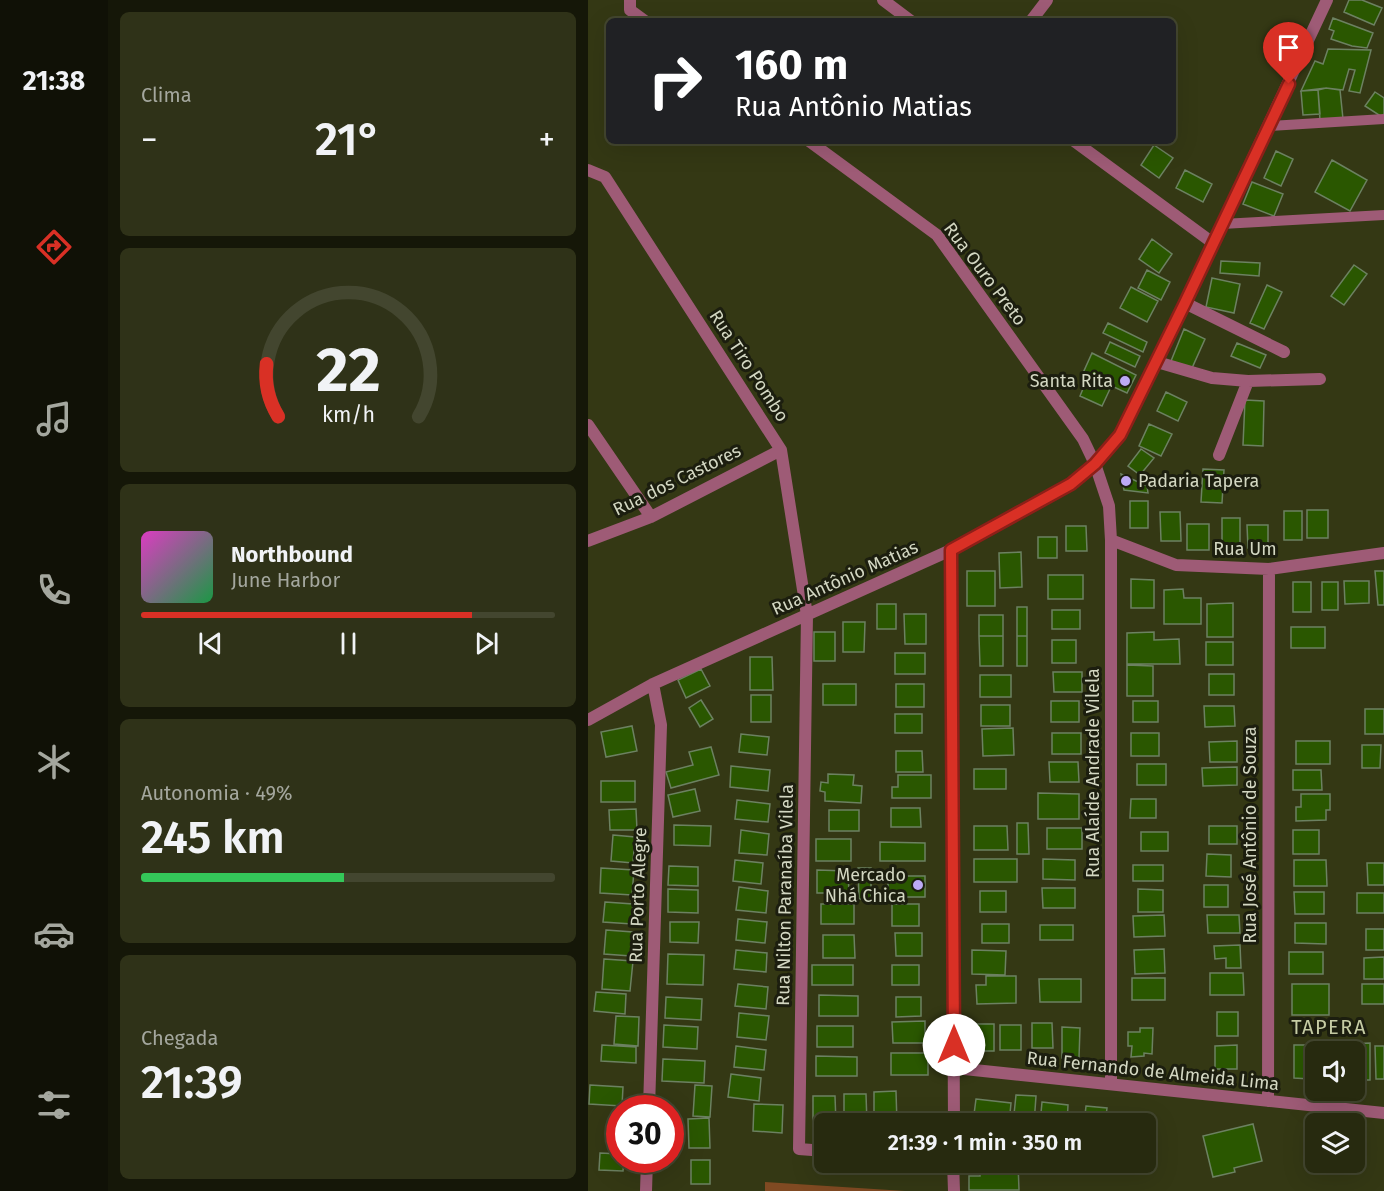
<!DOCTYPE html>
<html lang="pt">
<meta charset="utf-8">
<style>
body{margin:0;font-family:"Fira Sans",sans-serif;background:#2f3218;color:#f1f3f6;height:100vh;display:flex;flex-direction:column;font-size:22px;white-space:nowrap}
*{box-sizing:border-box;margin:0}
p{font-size:20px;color:#a4a79e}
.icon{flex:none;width:33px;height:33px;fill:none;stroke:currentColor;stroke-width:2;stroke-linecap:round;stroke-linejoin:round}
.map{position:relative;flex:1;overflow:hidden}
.side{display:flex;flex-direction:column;gap:12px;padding:12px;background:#151708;width:480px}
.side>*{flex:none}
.banner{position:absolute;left:18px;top:18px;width:570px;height:126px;border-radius:9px;box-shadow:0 6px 24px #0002,0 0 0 2px #43462f;background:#202124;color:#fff;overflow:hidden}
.controls{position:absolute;left:717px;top:1041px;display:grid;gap:12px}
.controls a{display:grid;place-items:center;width:60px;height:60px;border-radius:9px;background:#272a0f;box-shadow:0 6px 24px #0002,0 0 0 2px #43462f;font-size:30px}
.speed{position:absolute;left:18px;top:1095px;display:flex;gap:12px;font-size:30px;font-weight:700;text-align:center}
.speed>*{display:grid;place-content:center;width:78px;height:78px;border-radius:50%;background:#272a0f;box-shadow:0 6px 24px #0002,0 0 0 2px #43462f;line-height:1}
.speed .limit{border:9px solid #d22;background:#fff;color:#111}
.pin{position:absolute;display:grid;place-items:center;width:51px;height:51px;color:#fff;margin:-62px -26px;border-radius:50% 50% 50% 0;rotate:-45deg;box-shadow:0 0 6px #0007}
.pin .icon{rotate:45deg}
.me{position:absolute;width:66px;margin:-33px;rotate:0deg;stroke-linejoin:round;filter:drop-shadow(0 0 4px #0008)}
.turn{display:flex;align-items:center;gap:21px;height:126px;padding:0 30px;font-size:27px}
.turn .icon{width:78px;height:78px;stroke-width:2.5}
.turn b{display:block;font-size:42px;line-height:51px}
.big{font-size:45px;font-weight:600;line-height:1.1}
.side .tile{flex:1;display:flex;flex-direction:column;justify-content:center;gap:9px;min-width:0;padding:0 21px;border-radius:9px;background:#2f3218}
.side .dial{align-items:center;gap:0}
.dial svg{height:156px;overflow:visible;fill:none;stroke:#43462f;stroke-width:7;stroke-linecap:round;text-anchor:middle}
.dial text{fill:#f1f3f6;stroke:none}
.song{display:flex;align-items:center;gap:18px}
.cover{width:72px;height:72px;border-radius:9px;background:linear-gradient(135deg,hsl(310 70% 55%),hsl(140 70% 35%))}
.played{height:6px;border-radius:3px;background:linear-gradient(90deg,#d93025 80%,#43462f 80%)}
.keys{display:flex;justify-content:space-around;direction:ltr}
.heat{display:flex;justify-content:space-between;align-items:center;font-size:33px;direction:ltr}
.charge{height:9px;border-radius:4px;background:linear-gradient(90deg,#34c759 49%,#43462f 0)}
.trip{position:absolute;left:226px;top:1113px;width:342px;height:60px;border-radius:9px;background:#272a0f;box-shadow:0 6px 24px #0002,0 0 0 2px #43462f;font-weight:600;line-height:60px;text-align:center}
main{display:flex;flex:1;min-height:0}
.dock{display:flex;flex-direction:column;width:108px;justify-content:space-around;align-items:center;background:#101106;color:#a4a79e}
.dock .icon{width:42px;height:42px}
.dock .on{color:#d93025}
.dock b{font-size:27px;color:#f1f3f6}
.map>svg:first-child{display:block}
</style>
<main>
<nav class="dock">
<b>21:38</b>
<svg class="icon on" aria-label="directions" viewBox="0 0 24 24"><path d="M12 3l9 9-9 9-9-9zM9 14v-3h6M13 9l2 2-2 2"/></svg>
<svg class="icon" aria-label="music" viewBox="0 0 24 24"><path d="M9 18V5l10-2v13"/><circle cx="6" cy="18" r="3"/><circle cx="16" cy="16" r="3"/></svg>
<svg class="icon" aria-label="phone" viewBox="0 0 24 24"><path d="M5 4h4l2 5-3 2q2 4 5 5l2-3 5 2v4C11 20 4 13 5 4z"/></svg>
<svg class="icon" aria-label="climate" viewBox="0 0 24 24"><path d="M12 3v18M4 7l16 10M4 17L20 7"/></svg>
<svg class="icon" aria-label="car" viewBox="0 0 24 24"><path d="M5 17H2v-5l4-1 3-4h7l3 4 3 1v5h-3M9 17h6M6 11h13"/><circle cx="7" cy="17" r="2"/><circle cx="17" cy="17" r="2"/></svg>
<svg class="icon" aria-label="filters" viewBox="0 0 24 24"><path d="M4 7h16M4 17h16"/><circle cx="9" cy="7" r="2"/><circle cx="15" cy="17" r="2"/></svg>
</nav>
<section class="side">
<div class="tile"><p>Clima</p>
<div class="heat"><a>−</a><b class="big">21°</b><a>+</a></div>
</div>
<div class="tile dial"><svg viewBox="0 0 100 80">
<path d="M14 69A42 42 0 1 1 86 69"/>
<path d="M14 69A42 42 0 0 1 8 42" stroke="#d93025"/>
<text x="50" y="56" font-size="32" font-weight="700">22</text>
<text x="50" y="72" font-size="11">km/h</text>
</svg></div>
<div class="tile">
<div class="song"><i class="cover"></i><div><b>Northbound</b><p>June Harbor</p></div></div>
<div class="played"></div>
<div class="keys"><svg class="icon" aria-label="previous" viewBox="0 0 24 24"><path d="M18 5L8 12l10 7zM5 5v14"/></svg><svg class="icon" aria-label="pause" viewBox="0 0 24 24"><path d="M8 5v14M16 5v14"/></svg><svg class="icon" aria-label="next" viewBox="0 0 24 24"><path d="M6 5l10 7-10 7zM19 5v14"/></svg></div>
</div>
<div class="tile"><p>Autonomia · 49%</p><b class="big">245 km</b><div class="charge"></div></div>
<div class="tile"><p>Chegada</p><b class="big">21:39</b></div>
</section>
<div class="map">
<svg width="796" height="1191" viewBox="0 0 796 1191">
<rect width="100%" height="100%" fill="#343814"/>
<!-- green -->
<path fill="#804a22" d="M177 1182 317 1191H177Z"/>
<!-- building -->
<path fill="#2a5700" stroke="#6c8161" stroke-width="1.5" d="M761 0H774L794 8 786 25 756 12Z
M745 18 785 33 779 48 764 46 743 39 746 31 741 29Z
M740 49 783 50 772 93 761 91 767 70 761 69 755 90 738 88 713 91 727 61 735 64Z
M738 88 752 90 755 119 732 120 730 90Z
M730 90 732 114 715 115 713 91Z
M787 92 796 98V114L794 117 777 106Z
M566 145 585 158 571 178 553 165Z
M688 151 705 159 693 186 676 178Z
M744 160 779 180 762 211 727 192Z
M597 170 624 184 615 202 588 188Z
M664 182 695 194 686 216 655 204Z
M564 239 584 254 571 273 551 259Z
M633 261 672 263 671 276 632 273Z
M766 265 779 274 756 305 743 296Z
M559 270 582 282 573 300 550 288Z
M624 278 652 284 646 313 618 307Z
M679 285 694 292 676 329 662 323Z
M543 287 570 301 559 322 532 308Z
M520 323 559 342 555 352 515 333Z
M596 329 617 339 604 368 583 361Z
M522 342 552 356 547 367 517 353Z
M649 343 678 355 672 368 643 356Z
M504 353 548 375 539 393 495 373Z
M499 379 522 389 514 406 492 396Z
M578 392 599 402 590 421 569 411Z
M657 400 676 401 675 446 655 445Z
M561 424 584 434 573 456 551 446Z
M553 449 566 458 552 475 540 466Z
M615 469 636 470 634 503 613 502Z
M533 474 559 486 560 493 536 490Z
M542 501H560V528H542Z
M719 510H740V538H719Z
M696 511H714V540H696Z
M572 512H592L593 541H573Z
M634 518H652V550H634Z
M599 524H621V550H599Z
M659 525H680V548H660Z
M478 526H498L499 551H478Z
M450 537H469V558H450Z
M433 552 434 587 412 588 411 553Z
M379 571H407V606H379Z
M787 571H796V605H790Z
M460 575H495V599H460Z
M543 579 566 580V608H543Z
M756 581H781V603L757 604Z
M705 582H723V612H705Z
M734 582H750V610H734Z
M595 589 596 598H613V624H576V590Z
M645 603V637H619V604Z
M289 604H308V629H289Z
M429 607H439V636H429Z
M464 610H492V629H464Z
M316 614H338V644H317Z
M391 615H415V636H391Z
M255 622H277L276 652H255Z
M703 627H737V648H703Z
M226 632H247V661H226Z
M566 632V640L591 639 592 664H539V633Z
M391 636H415V666H392Z
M429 636H439V666H429Z
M464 640H488V663H464Z
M618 642H645V665H618Z
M307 653H337V674H307Z
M162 657H184L185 690H162Z
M539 665 565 666V696H539Z
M113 669 122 686 98 698 90 680Z
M465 672H494V692H466Z
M621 674H646V695H621Z
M392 675H423V697H392Z
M235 684H268V705H235Z
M308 684H336V707H308Z
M163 695H183V722H163Z
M113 700 125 719 112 727 101 708Z
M463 701H491V722H463Z
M545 701H570V722H545Z
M393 705H422V726H393Z
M616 706H646L647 726 617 727Z
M777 709H796V734H777Z
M307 714H334V733H307Z
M44 726 49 751 18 757 13 732Z
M425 728 426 755 395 756 394 729Z
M464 733H493V754H464Z
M543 733H571V756H543Z
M153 734 181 737 179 755 151 752Z
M649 741V762H622L621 742Z
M708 741H742V764H708Z
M774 745H793L792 768H774Z
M123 747 131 775 83 788 78 772 105 765 101 752Z
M308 751H334L335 772H308Z
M461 762H490L491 782H462Z
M549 764H578V785H549Z
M143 766 182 770 180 791 142 787Z
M649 767V785L615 786 614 768Z
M386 769H418V789H386Z
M705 770H733L734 790H705Z
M240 774 266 775 265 785 274 786 273 803 237 801V792L232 791 233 782 240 783Z
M310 775H343V798H304V787H310Z
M13 781H47V802H13Z
M107 789 112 811 85 817 80 795Z
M450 793 491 794V819H450Z
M713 794H742V810H738V820L708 821V807H713Z
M543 799H568V818H542Z
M149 800 182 804 180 822 147 819Z
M303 808H332L333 827H303Z
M48 809 49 830H22L21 810Z
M241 810H271V831H241Z
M429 823H440L441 854H429Z
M86 825 123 826 122 846 86 845Z
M386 826H419L420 850H386Z
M621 826H649V844H621Z
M459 828H494V849H459Z
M153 830 181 834 179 855 151 853Z
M705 830H731V854H705Z
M553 832H580V851H553Z
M25 835 47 837 45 863 23 861Z
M228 839H263V861H228Z
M292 842 337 843V861H292Z
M619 854 643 855V877L618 876Z
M386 859H429V882H386Z
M455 859 487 860V880L455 879Z
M147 860 175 863 173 884 145 881Z
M706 860H738L739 886H706Z
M779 863H796V885H780Z
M545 865H575V881H545Z
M81 866 110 867V886L80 885Z
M13 868 46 870 44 895 12 893Z
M270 868H283V899H271Z
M229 870 260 871 261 893H229Z
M300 876H337V897H300Z
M616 885H640V907H616Z
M151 887 180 891 178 913 148 910Z
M454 888H487V908H455Z
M80 889 110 890V913L80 912Z
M550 889 575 890V912H550Z
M392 891H418V912H392Z
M706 892H736V914H707Z
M769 893H796V913H769Z
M17 902 45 904 44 924 15 922Z
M233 904H266V924H233Z
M304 904H331V926H304Z
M576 915 577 936 546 937 545 916Z
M619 915H651L652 933H620Z
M150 919 179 922 177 943 148 940Z
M82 922H111L110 943 82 942Z
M707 923H738V944L707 943Z
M394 924H421V943H394Z
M452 925H485V940H452Z
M778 929H796V950H778Z
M18 930 45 932 43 956 16 954Z
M307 933H334V956H308Z
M235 935H266L267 958H235Z
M652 945 653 968H638V958L627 959 626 946Z
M576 949 577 973 547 974 546 950Z
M148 950 179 953 178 972 146 969Z
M384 950 418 951 417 975 384 974Z
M701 952H735V974H701Z
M80 954 116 955 115 985 79 984Z
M796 957V979H776V958Z
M16 959 45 961 42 991 14 989Z
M224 965H265V985H224Z
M304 965H331V985H304Z
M622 973H655L656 995H622Z
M398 976H428V1003L389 1004 388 985H398Z
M544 978H577V1000H544Z
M451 979H493V1002H452Z
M150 984 180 987 178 1009 147 1006Z
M704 984H741V1015H704Z
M774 984H796V1004H774Z
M8 992 38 994 37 1014 6 1011Z
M231 995 270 996V1016H231Z
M78 997 114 999 113 1020 77 1018Z
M308 997H333V1016L308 1017Z
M629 1012H650V1036H629Z
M151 1013 181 1016 178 1040 149 1037Z
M28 1016 51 1017 50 1046 26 1044Z
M337 1021V1043H305L304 1022Z
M444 1023H464L465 1048H444Z
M386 1024H406V1051H386Z
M76 1025 110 1027 109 1049 75 1047Z
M412 1025H433V1050H412Z
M229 1026H265V1047H229Z
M474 1027 492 1028 491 1058H474Z
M552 1028H565L564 1054 556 1053V1056L543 1057 544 1046H540V1032H552Z
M782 1043V1080H766V1052H758V1044Z
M14 1045 48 1047V1063L13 1061Z
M649 1045V1069H627V1046Z
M706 1045H722V1079L706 1078Z
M148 1046 178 1050 176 1070 146 1067Z
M787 1046H796V1079H788Z
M303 1053H340V1075H303Z
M228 1056 269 1057V1076H228Z
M75 1059 117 1061 116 1083 74 1081Z
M143 1074 173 1078 171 1101 140 1097Z
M2 1085 35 1087 34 1106 1 1104Z
M107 1085 124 1086 122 1117 105 1116Z
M308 1091 309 1124H286V1092Z
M256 1094H278L279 1124H256Z
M428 1095 448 1096 446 1124H425Z
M225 1096H247L248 1124H237V1130H225Z
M388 1099 423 1103 421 1124 385 1122Z
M454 1102 480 1105 479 1124H452Z
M166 1104 195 1105 194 1133 165 1131Z
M498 1106 519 1108 517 1124H496Z
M121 1118 122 1148H101L100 1119Z
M665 1124 674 1161 646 1168 647 1172 625 1177 615 1136Z
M12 1153 32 1154V1160H36L35 1171 11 1170Z
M103 1160H122V1184H103Z
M392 1162 430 1163 431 1190H381V1176H392Z"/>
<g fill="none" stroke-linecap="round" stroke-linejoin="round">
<!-- service -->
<path stroke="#9e5b76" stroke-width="10" d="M681 126 796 119
M634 224 796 215"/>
<!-- minor -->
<path stroke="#9e5b76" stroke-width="12" d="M42 0V10L57 21
M295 0 323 21
M443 21 459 0
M221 141 349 235 495 439 507 464 521 506 523 540V1084
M486 141 625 243
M0 170 17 177 193 450 219 615 211 1149 237 1151
M597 303 696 352
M569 362 624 378 660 381 732 379
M0 425 63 517
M631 455 660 381
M523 540 588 565 681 569 796 553
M0 541 63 517 193 450
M363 550 366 1124
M0 720 65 684 363 550 483 484 507 464 532 435 569 362 739 0
M367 1068 796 1113
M680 1101 681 569
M61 1108 73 725 65 684
M365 1162 366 1191
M58 1191 59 1160"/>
</g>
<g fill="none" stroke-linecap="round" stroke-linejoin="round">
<!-- route casing -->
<g stroke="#8d1f18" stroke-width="15">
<path id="route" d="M366 1045 363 550 483 484 507 464 532 435 597 303 701 84"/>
</g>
<!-- route -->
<use href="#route" stroke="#d93025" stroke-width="10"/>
</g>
<!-- markers -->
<g fill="#bcaaf5" stroke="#1c1e0f" stroke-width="2">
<circle cx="537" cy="381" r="6"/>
<circle cx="538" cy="481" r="6"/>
<circle cx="330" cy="885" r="6"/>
</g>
<g text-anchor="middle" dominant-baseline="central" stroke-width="6" stroke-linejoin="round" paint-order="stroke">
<!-- street labels -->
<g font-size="18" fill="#d3d7c2" stroke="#1c1e0f">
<text transform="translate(397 274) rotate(53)">Rua Ouro Preto</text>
<text transform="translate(161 366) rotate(57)">Rua Tiro Pombo</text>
<text transform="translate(89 480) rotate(-26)">Rua dos Castores</text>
<text x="657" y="549">Rua Um</text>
<text transform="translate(257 578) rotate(-24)">Rua Antônio Matias</text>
<text transform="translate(505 773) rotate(-90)">Rua Alaíde Andrade Vilela</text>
<text transform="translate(662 835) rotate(-90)">Rua José Antônio de Souza</text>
<text transform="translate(50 895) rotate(-88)">Rua Porto Alegre</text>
<text transform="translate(197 895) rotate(-89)">Rua Nilton Paranaíba Vilela</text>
<text transform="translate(565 1071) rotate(6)">Rua Fernando de Almeida Lima</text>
</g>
<!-- poi labels -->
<g font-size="18" fill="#d3d7c2" stroke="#1c1e0f" text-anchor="end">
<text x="525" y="381">Santa Rita</text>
<text x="550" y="481" text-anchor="start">Padaria Tapera</text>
<text x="318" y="875">Mercado<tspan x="318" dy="21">Nhá Chica</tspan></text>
</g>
<!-- neighbourhood labels -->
<g font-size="20" letter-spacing="1.5" fill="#c6cca4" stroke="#1c1e0f">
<text x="741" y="1027">TAPERA</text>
</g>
</g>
</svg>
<div class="controls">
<a><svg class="icon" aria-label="sound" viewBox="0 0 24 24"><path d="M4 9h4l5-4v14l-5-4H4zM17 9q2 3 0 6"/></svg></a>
<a><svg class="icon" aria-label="layers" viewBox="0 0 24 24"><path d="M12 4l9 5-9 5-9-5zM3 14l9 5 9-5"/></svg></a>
</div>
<div class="speed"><div class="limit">30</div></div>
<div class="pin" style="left:701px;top:84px;background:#d93025"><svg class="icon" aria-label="arrive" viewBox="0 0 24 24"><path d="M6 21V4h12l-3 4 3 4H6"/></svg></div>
<svg class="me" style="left:366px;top:1045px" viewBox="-20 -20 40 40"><circle r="19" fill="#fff"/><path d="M0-13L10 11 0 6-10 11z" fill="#d93025"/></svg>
<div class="trip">21:39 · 1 min · 350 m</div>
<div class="banner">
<div class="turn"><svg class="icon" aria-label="right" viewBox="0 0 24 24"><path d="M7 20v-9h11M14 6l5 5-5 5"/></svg><div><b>160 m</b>Rua Antônio Matias</div></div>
</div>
</div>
</main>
